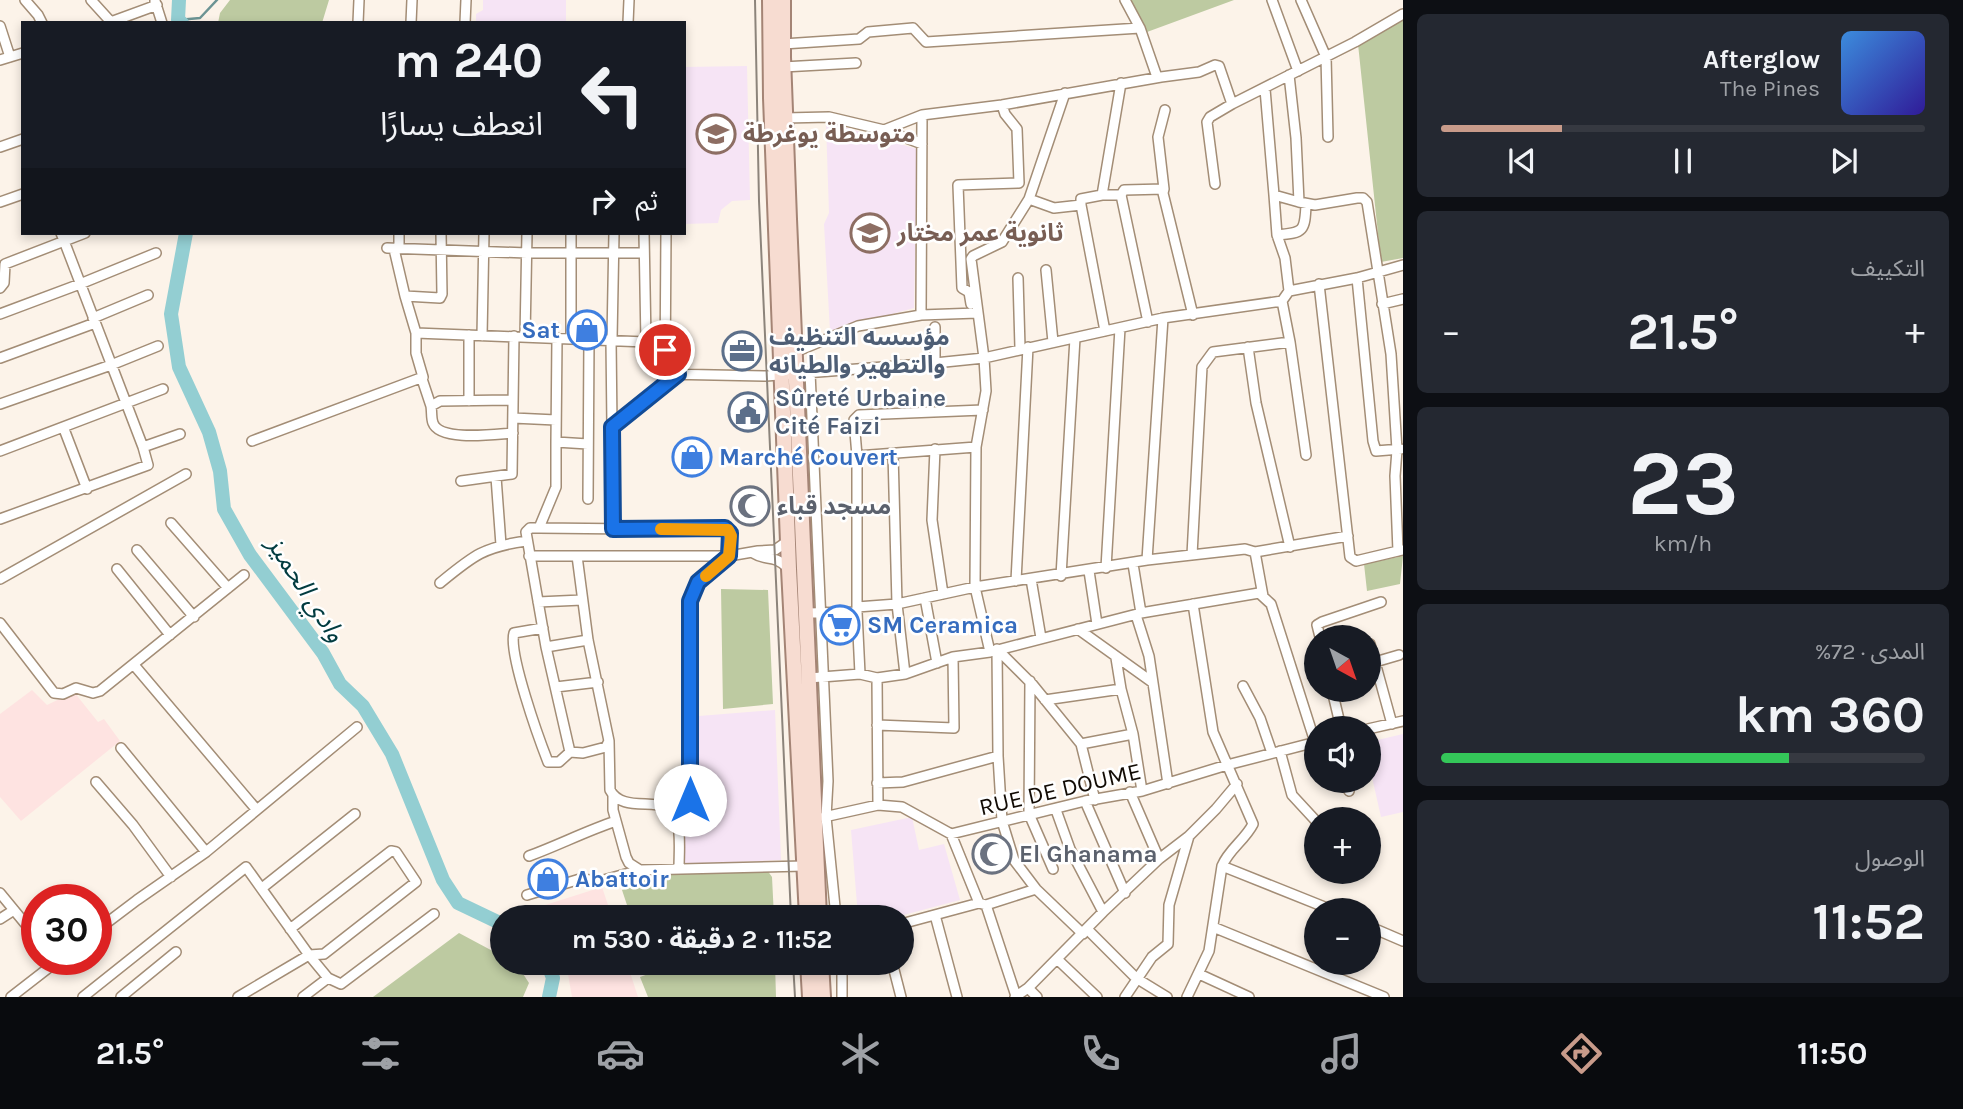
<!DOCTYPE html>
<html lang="ar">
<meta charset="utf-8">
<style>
body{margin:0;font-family:Karla,"Noto Sans Arabic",sans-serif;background:#242831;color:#f1f3f6;direction:rtl;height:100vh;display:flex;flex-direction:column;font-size:26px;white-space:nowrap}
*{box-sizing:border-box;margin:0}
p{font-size:23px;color:#9ea1a6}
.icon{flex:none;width:38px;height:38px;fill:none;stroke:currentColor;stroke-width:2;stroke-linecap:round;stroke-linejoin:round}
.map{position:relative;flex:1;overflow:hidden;direction:ltr}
.panel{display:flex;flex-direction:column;gap:14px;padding:14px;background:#0d0f14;width:560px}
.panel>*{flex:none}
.banner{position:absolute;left:21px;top:21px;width:665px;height:214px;border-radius:0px;box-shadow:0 4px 10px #0003;direction:rtl;background:#171b24;color:#f1f3f6;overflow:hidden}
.needle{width:46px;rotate:140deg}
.fabs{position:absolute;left:1304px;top:625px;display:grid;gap:14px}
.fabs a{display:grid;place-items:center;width:77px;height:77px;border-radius:50%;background:#171b24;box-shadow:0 4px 10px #0003;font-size:35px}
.speed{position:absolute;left:21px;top:884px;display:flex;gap:14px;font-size:35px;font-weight:700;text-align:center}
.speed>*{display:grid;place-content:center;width:91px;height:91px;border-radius:50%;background:#171b24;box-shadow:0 4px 10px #0003;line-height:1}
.speed .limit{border:10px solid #d22;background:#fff;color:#111}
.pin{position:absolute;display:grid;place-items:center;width:60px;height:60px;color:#fff;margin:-30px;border:4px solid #fff;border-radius:50%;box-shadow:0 2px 7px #0007}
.me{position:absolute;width:77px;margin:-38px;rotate:0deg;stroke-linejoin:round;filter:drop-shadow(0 0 5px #0008)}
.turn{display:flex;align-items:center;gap:24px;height:147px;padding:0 28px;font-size:32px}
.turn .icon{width:91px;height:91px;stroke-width:2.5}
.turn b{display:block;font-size:49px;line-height:60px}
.then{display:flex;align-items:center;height:66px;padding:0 28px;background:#0003;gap:14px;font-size:26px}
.big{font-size:52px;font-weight:700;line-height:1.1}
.panel .widget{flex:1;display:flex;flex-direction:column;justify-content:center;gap:10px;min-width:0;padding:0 24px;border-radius:10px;background:#242831}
.panel .dial{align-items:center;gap:0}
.dial b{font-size:91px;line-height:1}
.song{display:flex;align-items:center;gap:21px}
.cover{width:84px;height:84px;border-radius:10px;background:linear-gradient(135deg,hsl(210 70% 55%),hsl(250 70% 35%))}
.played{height:7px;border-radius:4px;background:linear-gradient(90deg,#c89b8a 25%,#363941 25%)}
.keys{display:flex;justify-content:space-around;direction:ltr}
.heat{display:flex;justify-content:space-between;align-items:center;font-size:38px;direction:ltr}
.charge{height:10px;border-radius:5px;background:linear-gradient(90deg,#34c759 72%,#363941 0)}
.trip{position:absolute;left:490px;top:905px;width:424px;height:70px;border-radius:35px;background:#171b24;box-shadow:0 4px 10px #0003;font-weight:700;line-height:70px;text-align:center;direction:rtl}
.tab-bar{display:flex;height:112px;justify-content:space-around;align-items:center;background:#090b0e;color:#9ea1a6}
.tab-bar .icon{width:49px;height:49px}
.tab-bar .current{color:#c89b8a}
.tab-bar b{font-size:32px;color:#f1f3f6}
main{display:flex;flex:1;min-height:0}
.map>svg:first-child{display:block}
</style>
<main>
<section class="panel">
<div class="widget">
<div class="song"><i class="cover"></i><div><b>Afterglow</b><p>The Pines</p></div></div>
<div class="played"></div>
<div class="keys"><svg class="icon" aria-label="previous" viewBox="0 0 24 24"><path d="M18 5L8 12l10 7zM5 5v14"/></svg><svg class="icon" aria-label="pause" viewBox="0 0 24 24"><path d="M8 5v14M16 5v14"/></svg><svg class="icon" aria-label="next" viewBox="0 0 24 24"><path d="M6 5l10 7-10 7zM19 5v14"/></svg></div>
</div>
<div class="widget"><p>التكييف</p>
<div class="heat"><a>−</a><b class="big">21.5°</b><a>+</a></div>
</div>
<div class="widget dial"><b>23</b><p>km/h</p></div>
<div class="widget"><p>المدى · 72%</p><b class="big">360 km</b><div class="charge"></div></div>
<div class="widget"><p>الوصول</p><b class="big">11:52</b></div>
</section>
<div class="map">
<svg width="1403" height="997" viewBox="0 0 1403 997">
<rect width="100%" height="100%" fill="#fcf3e9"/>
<!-- industrial -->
<path fill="#fee3e1" d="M32 690 47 705 74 692 98 722 104 719 120 741 21 821 0 797V714Z
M602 887 612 917H543L539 907Z
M566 963H627L638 997H572Z"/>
<!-- education -->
<path fill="#f6e4f5" d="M483 0H566V23H476V14L483 10Z
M747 66 750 200 732 201 721 210 718 223 684 224V67Z
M826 124H834L917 149 914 308 830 331 824 224 829 213Z
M775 710 781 860 685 864V827L698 811 699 716Z
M1403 734V812L1381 817 1369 764V742Z
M912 817 919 850 944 844 960 900 896 917H858L851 830Z"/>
<!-- green -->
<path fill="#bdcaa1" d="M230 0H329L322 23H218L220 13Z
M1129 0H1234L1147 32Z
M1403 17V258L1381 262 1358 44Z
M1403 556 1400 584 1367 591 1364 564Z
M721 589 768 590 773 704 723 709Z
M767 870 772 877 774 917H631L622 890 650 875Z
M459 933 502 956V962L516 963 529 983 523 997H373Z
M648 963H775L776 997H648L640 977 651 973Z"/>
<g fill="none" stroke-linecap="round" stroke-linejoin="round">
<!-- stream -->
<path stroke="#6c9494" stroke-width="2.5" d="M178 20 200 18 217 0"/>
<!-- river -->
<path stroke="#93ced2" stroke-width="14" d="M179 0 178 20 182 23
M186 233 171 314 179 367 209 432 220 471 224 509 250 555 323 653 340 684 363 706 392 754 443 880 458 903 502 924
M547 962 553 978 549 997"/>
<!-- street casing -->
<g stroke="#a38d76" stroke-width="12">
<path id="street" d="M25 0 38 15 42 23
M91 0 111 22
M1125 0 1140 28 1157 77
M1272 0 1298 71
M1301 0 1326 57 1328 137
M155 1 162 23
M108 23 157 5
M358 23 359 0
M411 23 412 0
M465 23 466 0
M628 23 629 0
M0 26 10 57
M783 44 859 39 868 32 913 28 926 42 1140 28
M0 60 23 53
M783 67 856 63
M1289 75 1296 138 1299 202 1315 205 1357 198H1363L1367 202 1391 354 1397 450 1395 476 1398 551 1403 550
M1265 89 1274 195 1299 202
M785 118 829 117 884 130 922 115 1002 105 1161 77 1199 72 1215 65 1219 66 1232 104 1355 42 1403 14
M885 130 922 144
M0 147 23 139
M1215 184 1207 122 1210 117 1232 104
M1164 189 1158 137 1165 110
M1102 195 1121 83
M1274 195 1277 235 1285 258 1289 291
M1029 199 1054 208 1081 205 1105 331
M0 202 23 194
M1081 205V199L1102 195H1121
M399 233V249
M571 233V338L575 339
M666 233 665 374 766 376 935 363V327
M1277 235C1304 233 1305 231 1306 204
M387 248 527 253H644
M394 249 405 296
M1046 270 1053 342
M1018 278 1020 348
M1357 278 1373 441 1376 451 1401 449
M1319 284 1350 557 1356 561 1398 551
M0 288 4 283 5 264 85 233
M971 304 969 292 962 288 958 185 1019 183 1017 129 1005 114 1002 105
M1382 304 1403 299
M0 314 80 284 156 253
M921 315 922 115
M93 318 148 295
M1148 322 1121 195 1124 190 1164 189 1163 193 1193 315
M416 333 646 342 644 233
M469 335V401
M482 336 484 233
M525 337 527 233
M607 340 612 339 614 233
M611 340 612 427
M1290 342 1306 455
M1248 347 1256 403 1290 547
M795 352 858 326 921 315 977 313
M0 358 95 323
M935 363 984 358 1163 318 1282 301
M810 372 828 781 826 817 836 917
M422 379 431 406
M0 404 111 365 158 346
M513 418 556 420
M64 429 87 489
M513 433C496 434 440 442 433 423 431 418 432 411 431 406L440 401 513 400
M252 441 423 377 416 353V333L405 296 440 298 442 294 441 233
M556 442 557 338
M143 447 180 434
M935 449 932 520 943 594
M0 451 163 389
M893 453 897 604 905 674
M857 456 976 447
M496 477 501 545
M461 481 512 474 514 336
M588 499 589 339
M0 519 148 465 143 447 61 233
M171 523 228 588
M539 528 556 487V442L588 444
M613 529 612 427 678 374
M137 550 194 617
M1255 552 1348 536
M753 553C767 562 772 553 788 568
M1192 555 1202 367 1213 352 1290 342 1282 301 1289 291 1357 278 1403 265
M529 556H729L758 551 775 550 788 541
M577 556 588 640 609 741 610 790C623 816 670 792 677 819 681 834 679 853 679 869
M1147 560 1163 318
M1133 564 1141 613
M1106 568 1120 328
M117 569 170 635
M1089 571 1097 624
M1061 576 1075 338
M0 579 186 474
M1031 579 1041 638
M1016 581 1028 347
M440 583C473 556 483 547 526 541
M925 598 937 663
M538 602 582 600
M857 607 897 604 975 587 1147 560 1245 549 1255 552 1263 596
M806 613 857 612
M1136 615 1149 656 1168 784
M0 623 54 693 63 694 76 688 93 693 100 691 244 575
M543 628 514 633C508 653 539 739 548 762H559L570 752
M1078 629 1152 682
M1320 637 1317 625 1322 622 1381 602
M1370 644 1392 724
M546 647 588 640
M997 649 998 756 1002 821 1014 860 1036 889 1083 934
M997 649 1033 685 1081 744 1095 800
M990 652 975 587 976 447 986 391 984 358 971 259 973 256 1002 242 1029 199 1065 93
M1116 658 1121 689 1133 734 1142 791
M1375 662 1399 655
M134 665 256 809
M860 674 857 612V456L854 420 859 415 983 410
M809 678 860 674 877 678 905 674 953 657 990 652 1141 613 1259 593 1271 604 1315 742
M877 678 878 805
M1030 681 1029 814 1053 869
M1243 686 1260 718 1272 753
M556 687 598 682
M1332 690 1341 728
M1045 700 1121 689
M877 725 954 728 953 657
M1368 729 1403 721
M609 741 606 747 583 753 570 752 546 647 526 532 530 528H539L728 530 731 536 729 556 698 582 690 602V800L687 811 677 820
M1081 744 1133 734
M121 748 206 852
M1280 751 1292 795 1316 821
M1343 780 1349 791
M96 782 133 825 171 877
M877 783 903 782 998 756
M1130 792 1159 859
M613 796V810L626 857 629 863 640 870 804 866
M1085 801 1125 893
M1056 810 1070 849 1103 912
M824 817 878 805 902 807 951 834 1085 801 1142 791 1227 765 1316 742
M951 834 979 903
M529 856C559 845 586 831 616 821
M1222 866 1332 910
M262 888 355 814
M0 893 37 938
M527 895 580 879 600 881 640 870
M986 905 1016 996
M935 915 957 997
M0 919 14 910
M901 924 979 903 986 905 1036 889
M1368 926 1403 941
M1213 927 1384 997
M1088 930 1136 978 1167 997
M96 931 137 900 206 852 357 727
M1057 959 1097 997
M842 962V997
M892 962 901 997
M1199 974 1249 997
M1028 988 1037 997
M11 997 60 959
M83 997 246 867 309 955 328 978 341 984 434 914
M121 997 176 952
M238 997 309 955 324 954 416 882 396 852 391 851 290 929
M303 997 328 978
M1015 997 1028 988 1103 912 1159 859 1189 836 1216 809 1237 784
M1125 997 1152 957 1168 944 1169 905 1189 836
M1187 997 1209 951 1222 866C1229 849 1245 840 1253 824L1213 732 1193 604"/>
</g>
<!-- primary casing -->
<g stroke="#a48475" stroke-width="18">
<path id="primary" d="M770 0 771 98 789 569 807 917
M783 0V57L789 219 819 917
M808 962 810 997
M821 962 823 997"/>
</g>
<!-- street -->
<use href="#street" stroke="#fff" stroke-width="9"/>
<!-- primary -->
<use href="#primary" stroke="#f7dcd1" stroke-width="14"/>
<!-- tram -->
<path stroke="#8c847b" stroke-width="2" d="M755 0 759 201 791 917
M793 962 795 997"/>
</g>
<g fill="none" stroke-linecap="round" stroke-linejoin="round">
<!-- route casing -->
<g stroke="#114b97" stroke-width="18">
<path id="route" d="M665 350V374H678L612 427 613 529 725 528 730 533 729 556 698 582 690 601V800"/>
</g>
<!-- route -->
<use href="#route" stroke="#1a73e8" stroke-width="12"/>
<!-- slow -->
<path stroke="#f59e0b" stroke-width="12" d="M661 529 728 530 731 536 729 556 706 576"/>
</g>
<!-- icons -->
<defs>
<g id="school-ring" transform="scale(2.0125)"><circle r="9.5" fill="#fff" stroke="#8d6e63" stroke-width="1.5"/><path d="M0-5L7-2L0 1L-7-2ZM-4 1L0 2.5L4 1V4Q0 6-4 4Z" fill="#8d6e63"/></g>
<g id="shop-ring" transform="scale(2.0125)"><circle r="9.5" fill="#fff" stroke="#3f7fe0" stroke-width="1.5"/><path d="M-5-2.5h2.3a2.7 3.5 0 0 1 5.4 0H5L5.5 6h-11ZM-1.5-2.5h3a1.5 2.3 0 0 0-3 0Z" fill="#3f7fe0"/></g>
<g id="office-ring" transform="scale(2.0125)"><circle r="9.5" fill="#fff" stroke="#5c6f8a" stroke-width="1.5"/><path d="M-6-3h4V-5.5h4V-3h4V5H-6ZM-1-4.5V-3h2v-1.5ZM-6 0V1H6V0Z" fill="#5c6f8a"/></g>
<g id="civic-ring" transform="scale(2.0125)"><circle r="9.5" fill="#fff" stroke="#5c6f8a" stroke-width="1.5"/><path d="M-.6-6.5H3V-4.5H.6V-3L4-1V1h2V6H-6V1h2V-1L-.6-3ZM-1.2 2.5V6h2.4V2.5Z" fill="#5c6f8a"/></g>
<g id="mosque-ring" transform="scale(2.0125)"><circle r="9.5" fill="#fff" stroke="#6b7280" stroke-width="1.5"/><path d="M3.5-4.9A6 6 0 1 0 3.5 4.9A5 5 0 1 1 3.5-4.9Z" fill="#6b7280"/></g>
<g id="supermarket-ring" transform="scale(2.0125)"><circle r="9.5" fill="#fff" stroke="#3f7fe0" stroke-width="1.5"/><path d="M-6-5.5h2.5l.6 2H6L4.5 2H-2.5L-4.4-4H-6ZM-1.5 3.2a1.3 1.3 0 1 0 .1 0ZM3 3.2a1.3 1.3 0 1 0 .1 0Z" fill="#3f7fe0"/></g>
</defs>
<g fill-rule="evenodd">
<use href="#school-ring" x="716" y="134"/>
<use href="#school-ring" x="870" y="233"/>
<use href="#shop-ring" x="587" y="330"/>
<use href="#office-ring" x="742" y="351"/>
<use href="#civic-ring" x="748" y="412"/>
<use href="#shop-ring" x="692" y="457"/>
<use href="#mosque-ring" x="750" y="506"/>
<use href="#supermarket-ring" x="840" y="625"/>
<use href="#mosque-ring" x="992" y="854"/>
<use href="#shop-ring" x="548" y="879"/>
</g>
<g text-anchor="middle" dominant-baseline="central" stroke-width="5" stroke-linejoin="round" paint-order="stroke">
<!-- education labels -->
<g font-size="24" font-weight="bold" fill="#785e54" stroke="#fff" text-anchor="start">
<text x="743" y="134">متوسطة يوغرطة</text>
<text x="897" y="233">ثانوية عمر مختار</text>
</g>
<!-- shop labels -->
<g font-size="24" font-weight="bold" fill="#366cbe" stroke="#fff" text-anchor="start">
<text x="560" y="330" text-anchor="end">Sat</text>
<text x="719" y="457">Marché Couvert</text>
<text x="867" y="625">SM Ceramica</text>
<text x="575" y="879">Abattoir</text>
</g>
<!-- service labels -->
<g font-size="24" font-weight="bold" fill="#4e5e75" stroke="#fff" text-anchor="start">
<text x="769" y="337">مؤسسه التنظيف<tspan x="769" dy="28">والتطهير والطيانه</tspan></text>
<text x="775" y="398">Sûreté Urbaine<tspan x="775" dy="28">Cité Faizi</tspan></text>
</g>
<!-- worship labels -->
<g font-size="24" font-weight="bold" fill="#5b616d" stroke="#fff" text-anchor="start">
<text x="777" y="506">مسجد قباء</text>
<text x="1019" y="854">El Ghanama</text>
</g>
<!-- street labels -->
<g font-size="24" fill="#120b04" stroke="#fff">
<text transform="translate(1060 789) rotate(-13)">RUE DE DOUME</text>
</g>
<!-- water labels -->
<g font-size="26" font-style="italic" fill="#023c40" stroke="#fff">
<text transform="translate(306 589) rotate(57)">وادي الحميز</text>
</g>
</g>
</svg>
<div class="fabs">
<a><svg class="needle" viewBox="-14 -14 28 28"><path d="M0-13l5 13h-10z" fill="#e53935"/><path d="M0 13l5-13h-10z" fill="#9ea1a6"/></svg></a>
<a><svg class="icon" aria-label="sound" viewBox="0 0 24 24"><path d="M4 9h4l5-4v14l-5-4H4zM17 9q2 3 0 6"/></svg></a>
<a>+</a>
<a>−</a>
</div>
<div class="speed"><div class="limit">30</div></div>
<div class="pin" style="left:665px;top:350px;background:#d93025"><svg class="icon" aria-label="arrive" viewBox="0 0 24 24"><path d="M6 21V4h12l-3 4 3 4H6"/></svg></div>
<svg class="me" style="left:690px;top:800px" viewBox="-20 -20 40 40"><circle r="19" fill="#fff"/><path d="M0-13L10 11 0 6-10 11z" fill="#1a73e8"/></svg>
<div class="trip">11:52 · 2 دقيقة · 530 m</div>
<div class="banner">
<div class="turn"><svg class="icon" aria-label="left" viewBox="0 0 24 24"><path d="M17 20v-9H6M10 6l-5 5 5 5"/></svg><div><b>240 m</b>انعطف يسارًا</div></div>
<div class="then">ثم<svg class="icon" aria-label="right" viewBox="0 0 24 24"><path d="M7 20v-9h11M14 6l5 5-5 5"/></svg></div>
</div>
</div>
</main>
<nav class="tab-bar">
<b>11:50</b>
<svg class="icon current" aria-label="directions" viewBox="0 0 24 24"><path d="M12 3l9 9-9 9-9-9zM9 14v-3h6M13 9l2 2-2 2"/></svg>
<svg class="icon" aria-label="music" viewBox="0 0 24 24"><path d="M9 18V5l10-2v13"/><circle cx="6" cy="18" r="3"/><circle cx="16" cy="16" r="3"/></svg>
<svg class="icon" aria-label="phone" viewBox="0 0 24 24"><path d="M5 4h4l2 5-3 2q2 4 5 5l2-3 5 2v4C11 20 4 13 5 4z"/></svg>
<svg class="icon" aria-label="climate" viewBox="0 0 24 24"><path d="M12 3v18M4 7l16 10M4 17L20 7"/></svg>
<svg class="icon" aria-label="car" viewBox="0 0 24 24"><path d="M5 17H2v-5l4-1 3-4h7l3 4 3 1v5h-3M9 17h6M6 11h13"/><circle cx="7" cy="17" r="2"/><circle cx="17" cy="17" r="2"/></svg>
<svg class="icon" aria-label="filters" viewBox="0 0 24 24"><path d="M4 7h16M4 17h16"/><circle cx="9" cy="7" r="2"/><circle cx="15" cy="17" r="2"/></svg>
<b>21.5°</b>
</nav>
